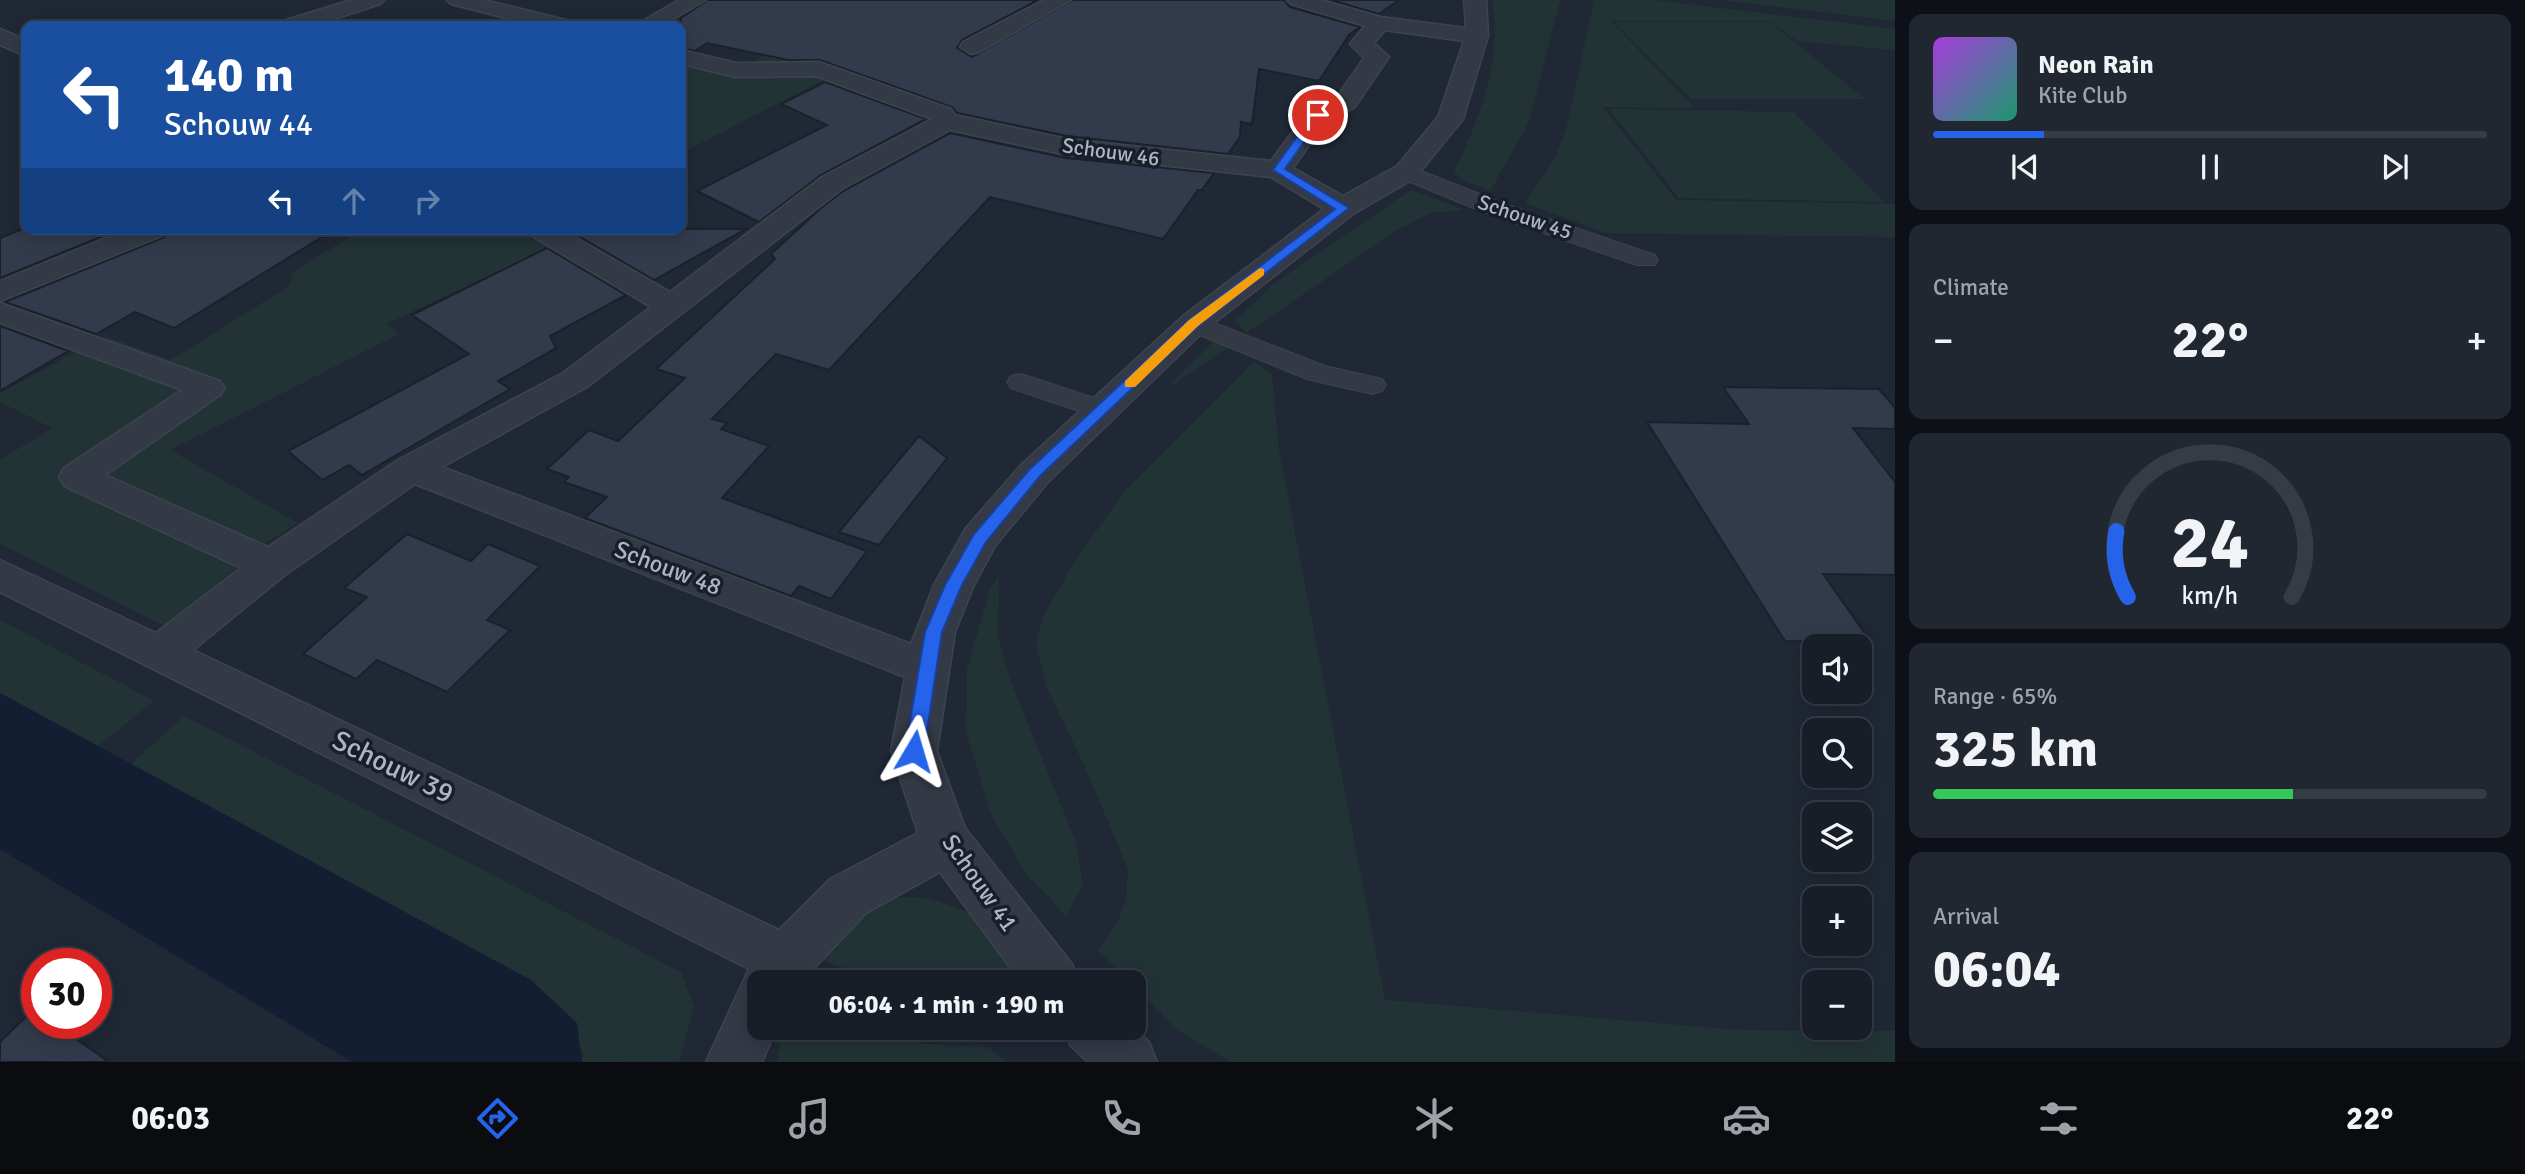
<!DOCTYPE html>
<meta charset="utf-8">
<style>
body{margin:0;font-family:Signika,sans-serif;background:#212730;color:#f1f3f6;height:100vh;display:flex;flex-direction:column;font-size:26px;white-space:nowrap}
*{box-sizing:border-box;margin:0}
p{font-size:23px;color:#9fa2a8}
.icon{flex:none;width:38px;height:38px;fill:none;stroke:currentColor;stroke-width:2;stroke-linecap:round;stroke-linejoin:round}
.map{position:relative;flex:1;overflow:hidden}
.details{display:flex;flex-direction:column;gap:14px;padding:14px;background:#0d1016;width:630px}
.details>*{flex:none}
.guide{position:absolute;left:21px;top:21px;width:665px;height:214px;border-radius:14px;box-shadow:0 4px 18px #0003,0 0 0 2px #363c45;background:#1a4fa0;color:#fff;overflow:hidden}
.buttons{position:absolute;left:1802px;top:634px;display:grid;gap:14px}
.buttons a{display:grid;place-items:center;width:70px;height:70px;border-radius:14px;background:#181e28;box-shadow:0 4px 18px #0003,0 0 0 2px #363c45;font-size:35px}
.speed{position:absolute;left:21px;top:948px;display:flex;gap:14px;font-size:35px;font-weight:700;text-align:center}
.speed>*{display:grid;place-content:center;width:91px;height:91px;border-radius:50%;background:#181e28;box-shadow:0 4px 18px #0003,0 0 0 2px #363c45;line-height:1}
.speed .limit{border:10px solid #d22;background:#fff;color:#111}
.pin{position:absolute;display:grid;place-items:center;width:60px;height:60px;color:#fff;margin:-30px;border:4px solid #fff;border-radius:50%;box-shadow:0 2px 7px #0007}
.me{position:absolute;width:77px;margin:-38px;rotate:7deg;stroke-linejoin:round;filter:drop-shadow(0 0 5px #0008)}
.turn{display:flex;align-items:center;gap:24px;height:147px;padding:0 28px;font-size:32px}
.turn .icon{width:91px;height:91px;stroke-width:2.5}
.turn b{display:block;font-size:49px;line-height:60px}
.lanes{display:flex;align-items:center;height:66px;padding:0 28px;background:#0003;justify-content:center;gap:35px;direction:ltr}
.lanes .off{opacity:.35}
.big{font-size:52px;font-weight:700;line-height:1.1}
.details .tile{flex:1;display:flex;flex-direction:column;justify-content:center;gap:10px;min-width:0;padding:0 24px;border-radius:14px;background:#212730}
.details .dial{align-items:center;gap:0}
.dial svg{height:182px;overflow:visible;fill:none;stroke:#363c45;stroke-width:7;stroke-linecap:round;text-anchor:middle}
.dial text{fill:#f1f3f6;stroke:none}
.song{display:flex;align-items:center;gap:21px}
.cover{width:84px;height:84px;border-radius:10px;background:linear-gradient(135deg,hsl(280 70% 55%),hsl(160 70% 35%))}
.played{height:7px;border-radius:4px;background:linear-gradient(90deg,#2563eb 20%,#363c45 20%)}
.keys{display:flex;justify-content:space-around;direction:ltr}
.heat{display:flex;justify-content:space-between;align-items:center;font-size:38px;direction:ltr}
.charge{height:10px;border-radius:5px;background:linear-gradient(90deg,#34c759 65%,#363c45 0)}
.trip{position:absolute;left:747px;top:970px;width:399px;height:70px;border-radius:14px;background:#181e28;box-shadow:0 4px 18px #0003,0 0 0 2px #363c45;font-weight:700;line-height:70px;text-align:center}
.tab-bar{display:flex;height:112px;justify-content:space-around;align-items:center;background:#0a0c10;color:#9fa2a8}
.tab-bar .icon{width:49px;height:49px}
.tab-bar .on{color:#2563eb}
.tab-bar b{font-size:32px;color:#f1f3f6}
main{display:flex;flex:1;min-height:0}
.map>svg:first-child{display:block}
</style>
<main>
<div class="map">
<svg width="1895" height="1062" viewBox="0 0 1895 1062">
<rect width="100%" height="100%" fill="#202835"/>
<!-- green -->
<path fill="#223336" d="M1492 0H1560L1529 122 1490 191 1467 182 1454 172C1481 115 1502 64 1492 0Z
M1594 0H1654L1895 29V50L1797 41 1770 21H1611L1695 108 1603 107 1676 200 1895 204V237L1606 233 1525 203 1554 160 1567 126Z
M1723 0H1895V21Z
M826 12 786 57 832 76 681 153V55L744 69Z
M1614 22H1770L1865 99H1691Z
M1609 109 1793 112 1885 202 1679 198Z
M1411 190 1465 210 1431 213 1396 231 1246 333 1235 321 1271 286Z
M363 229H516L547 248 386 324 399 334 170 450 298 523 267 542 167 627 0 544V460L52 428 0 402V393L105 336 171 360 289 286 293 272Z
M1214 341 1231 345 1165 390Z
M1254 361 1272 376 1279 450 1385 1000 1739 1030 1895 1031V1062H1231L1179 1031 1134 986V982H1129L1098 950 1117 924 1126 899 1128 869 1085 767 1047 688 1036 645 1042 618 1077 558 1124 492Z
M999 576 998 637 1011 682 1076 842 1083 885 1066 916 1024 871 990 812 966 731 967 669 990 589Z
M0 620 149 698 154 701 98 746 0 693Z
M184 716 681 972 694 1007 679 1061 582 1062 583 1052 531 980 131 764Z
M896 897 929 898 968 912 1012 967 997 982H880L807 954 842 916Z
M782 1027H869L924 1044 988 1047 1008 1062H777Z"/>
<!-- water -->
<path fill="#141e32" d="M0 693 531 980 577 1023 582 1062H352L0 849Z"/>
<!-- building -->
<path fill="#323b4c" stroke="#1b212c" stroke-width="2" d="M708 0H1038L962 40 957 48 972 57 1073 0H1284L1290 7 1360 27 1349 35 1319 81 1259 69 1252 124 1241 122 1240 137 1228 154 1067 136 957 113 952 107 820 60H788L707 43 695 51 681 48V18Z
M1331 0H1399L1379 14Z
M825 82 926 119 821 175 759 222 697 191 827 125 781 104Z
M950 133 1066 158 1214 173 1202 190H1198L1163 239 990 197 829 370 776 354 712 419 727 423 721 429 769 446 722 498 867 551 831 599 799 586 791 596 585 518 607 497 564 482 569 477 547 469 589 430 618 441 685 378 656 369 775 259 771 254 821 208 843 191Z
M23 229H120L0 278V238Z
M170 229H335L174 328 135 312 96 334 5 302 165 237Z
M584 229H746L654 280 575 234Z
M547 248 626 295 550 336 556 348 498 381 510 389 362 475 349 465 322 480 288 451 469 354 412 315Z
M0 326 68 351 0 391Z
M1723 387 1879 389 1895 408V429L1853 428 1895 482V575L1823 574 1871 642 1785 641 1647 422 1749 424Z
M919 436 947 458 879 545 839 532Z
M407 534 471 561 488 544 540 566 487 620 510 630 447 692 377 660 356 679 303 654 367 597 344 588Z
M34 1009 37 1024H55L109 1062H0V1042Z"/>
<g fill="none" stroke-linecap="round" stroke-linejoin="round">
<!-- lane casing -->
<g stroke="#3d434f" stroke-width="2">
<path id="lane" d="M1406 165 1502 203 1655 255 1658 260 1655 265H1637L1486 213 1398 177 1395 172 1398 167Z
M1194 315 1325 366 1382 379 1386 385 1382 391 1372 394 1307 379 1185 329 1181 323 1185 317Z
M1021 374 1112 404 1116 410 1112 416 1102 419 1011 388 1007 382 1011 376Z"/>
</g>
<!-- street casing -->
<g stroke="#3d434f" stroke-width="3">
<path id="street" d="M351 0H384L380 4 313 26H280L283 21Z
M447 0H484L570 21 573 26H537L451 4Z
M679 0H706L661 26H634Z
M1044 0H1071L979 52 971 54 960 47 963 42Z
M1287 0H1321L1381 17 1466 28 1464 0H1486L1488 36 1463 119 1415 178 1353 214 1205 330 1048 482 995 546 974 585 955 632 937 751 965 828 1072 964 1080 982H1021L940 872 866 913 801 982H760V1027H777L762 1062H706L749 969 0 592V560L156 633 241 568 64 486 59 477 64 468 182 390 0 323V303L220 381 225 388 220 395 105 475 268 547 398 460 563 373 651 307 530 235 526 229H561L670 292 822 177 932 119 816 76 736 77 681 64V50L736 63 819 62 951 109 955 115 1067 139 1271 161 1309 110 1336 98 1364 58 1350 44 1365 26 1291 4ZM1385 30 1464 41 1438 117 1397 166 1343 196 1293 168 1327 120 1354 108 1389 57 1374 43ZM950 130 1067 155 1271 177 1324 209 1183 316 1022 464 966 528 934 585 911 644 442 467 587 387 842 189ZM415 484 905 677 891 751 918 833 830 879 779 930 193 650 285 575Z
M0 29 26 40V56L0 45Z
M128 229H168L164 235 0 301V281Z
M1063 1027H1132L1149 1042 1157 1062H1088L1071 1046Z"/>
</g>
<!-- lane -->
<use href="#lane" fill="#333a46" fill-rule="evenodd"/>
<!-- street -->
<use href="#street" fill="#333a46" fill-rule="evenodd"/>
</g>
<!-- route -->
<path fill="#2563eb" stroke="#184099" stroke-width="2" d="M1314 113 1323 115 1285 169 1349 208 1198 326 1040 476 986 542 962 585 942 632 924 751 921 756H908L905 751 925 632 945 585 974 534 1030 469 1189 320 1335 209 1273 170Z"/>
<!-- slow -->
<path fill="#f59e0b" d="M1260 268 1264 269V275L1198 326 1135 387H1125V381L1189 320Z"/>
<g text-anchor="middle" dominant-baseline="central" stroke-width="7" stroke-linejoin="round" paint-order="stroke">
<!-- far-street labels -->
<g font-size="21" fill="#adb4c3" stroke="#191f2a">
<text transform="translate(1111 152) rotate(8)">Schouw 46</text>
<text transform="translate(1525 217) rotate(19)">Schouw 45</text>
</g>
<!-- street labels -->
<g font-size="24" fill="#adb4c3" stroke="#191f2a">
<text transform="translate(668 568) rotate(21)">Schouw 48</text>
<text transform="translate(980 883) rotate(55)">Schouw 41</text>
</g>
<!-- near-street labels -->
<g font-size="28" fill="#adb4c3" stroke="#191f2a">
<text transform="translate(393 767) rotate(26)">Schouw 39</text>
</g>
</g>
</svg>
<div class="buttons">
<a><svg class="icon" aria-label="sound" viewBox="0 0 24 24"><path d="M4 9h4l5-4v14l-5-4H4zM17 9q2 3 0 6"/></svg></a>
<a><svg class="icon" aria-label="search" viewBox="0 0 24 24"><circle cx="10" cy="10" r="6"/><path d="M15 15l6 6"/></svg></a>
<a><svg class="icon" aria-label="layers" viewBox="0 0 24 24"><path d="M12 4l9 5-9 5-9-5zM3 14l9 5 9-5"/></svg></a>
<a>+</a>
<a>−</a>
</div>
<div class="speed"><div class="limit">30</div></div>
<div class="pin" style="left:1318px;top:115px;background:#d93025"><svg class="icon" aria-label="arrive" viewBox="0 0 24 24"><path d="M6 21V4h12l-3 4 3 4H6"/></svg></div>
<svg class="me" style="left:914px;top:751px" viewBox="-20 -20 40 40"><path d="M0-17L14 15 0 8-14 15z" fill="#2563eb" stroke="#fff" stroke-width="4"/></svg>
<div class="trip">06:04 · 1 min · 190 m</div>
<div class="guide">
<div class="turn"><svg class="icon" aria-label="left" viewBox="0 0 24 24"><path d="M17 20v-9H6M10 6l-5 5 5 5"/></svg><div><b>140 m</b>Schouw 44</div></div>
<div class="lanes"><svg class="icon" aria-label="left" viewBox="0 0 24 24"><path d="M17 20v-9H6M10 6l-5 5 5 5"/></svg><svg class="icon off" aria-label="ahead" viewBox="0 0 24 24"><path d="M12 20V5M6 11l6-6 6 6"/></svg><svg class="icon off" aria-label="right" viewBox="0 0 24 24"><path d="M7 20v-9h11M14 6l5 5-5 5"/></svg></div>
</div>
</div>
<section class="details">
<div class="tile">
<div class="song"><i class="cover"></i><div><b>Neon Rain</b><p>Kite Club</p></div></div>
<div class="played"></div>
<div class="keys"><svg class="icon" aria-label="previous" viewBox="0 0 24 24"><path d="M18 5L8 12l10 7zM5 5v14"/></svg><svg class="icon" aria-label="pause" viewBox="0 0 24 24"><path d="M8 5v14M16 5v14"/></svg><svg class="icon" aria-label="next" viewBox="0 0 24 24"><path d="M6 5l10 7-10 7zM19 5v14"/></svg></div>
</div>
<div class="tile"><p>Climate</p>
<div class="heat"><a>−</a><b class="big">22°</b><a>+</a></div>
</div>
<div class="tile dial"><svg viewBox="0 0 100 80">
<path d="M14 69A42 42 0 1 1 86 69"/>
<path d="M14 69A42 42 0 0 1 9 40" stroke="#2563eb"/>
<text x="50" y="56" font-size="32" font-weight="700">24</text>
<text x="50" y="72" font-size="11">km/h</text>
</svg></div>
<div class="tile"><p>Range · 65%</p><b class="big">325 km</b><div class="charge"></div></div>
<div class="tile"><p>Arrival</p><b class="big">06:04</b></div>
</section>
</main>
<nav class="tab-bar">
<b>06:03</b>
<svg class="icon on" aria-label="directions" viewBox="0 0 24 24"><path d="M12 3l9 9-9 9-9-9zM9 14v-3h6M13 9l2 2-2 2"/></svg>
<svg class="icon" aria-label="music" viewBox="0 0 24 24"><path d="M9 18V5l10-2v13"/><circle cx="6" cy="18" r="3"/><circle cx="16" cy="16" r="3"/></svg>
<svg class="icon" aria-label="phone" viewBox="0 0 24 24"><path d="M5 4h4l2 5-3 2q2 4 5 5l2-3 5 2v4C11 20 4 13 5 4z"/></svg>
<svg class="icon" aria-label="climate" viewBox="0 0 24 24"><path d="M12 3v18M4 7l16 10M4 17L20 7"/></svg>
<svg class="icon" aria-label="car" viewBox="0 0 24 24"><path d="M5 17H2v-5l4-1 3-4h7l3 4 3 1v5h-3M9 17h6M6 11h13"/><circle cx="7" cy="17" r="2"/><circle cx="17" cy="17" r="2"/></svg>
<svg class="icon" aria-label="filters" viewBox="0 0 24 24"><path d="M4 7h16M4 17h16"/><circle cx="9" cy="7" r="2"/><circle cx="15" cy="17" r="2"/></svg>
<b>22°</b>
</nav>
